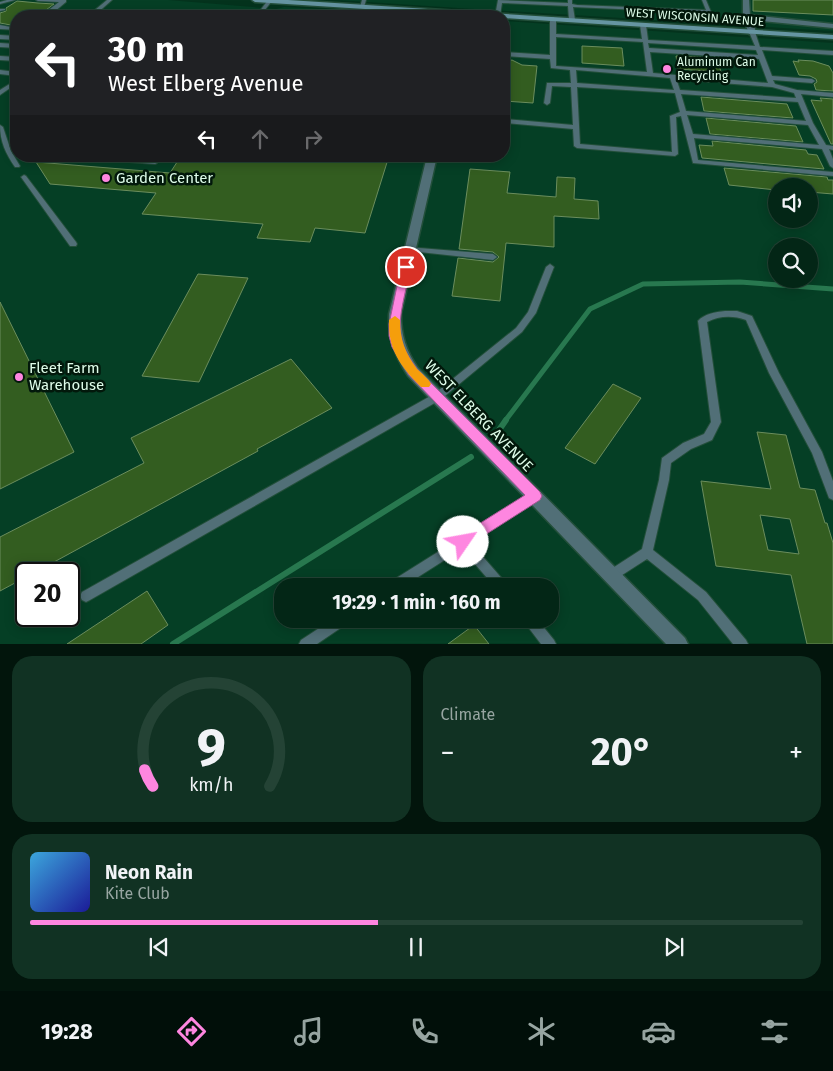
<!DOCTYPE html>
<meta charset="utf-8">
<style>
body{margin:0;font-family:"Fira Sans",sans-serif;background:#113223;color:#f1f3f6;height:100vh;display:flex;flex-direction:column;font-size:19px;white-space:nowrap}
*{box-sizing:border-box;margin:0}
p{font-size:16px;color:#97a5a1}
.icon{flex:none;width:28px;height:28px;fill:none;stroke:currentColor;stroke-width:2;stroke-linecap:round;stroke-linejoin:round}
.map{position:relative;height:644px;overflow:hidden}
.panel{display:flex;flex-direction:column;gap:12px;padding:12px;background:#02150c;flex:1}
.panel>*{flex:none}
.hud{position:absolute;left:10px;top:10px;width:500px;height:152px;border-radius:20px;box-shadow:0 2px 12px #0003,0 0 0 1px #244335;background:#202124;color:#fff;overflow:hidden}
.controls{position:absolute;left:768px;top:178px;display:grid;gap:10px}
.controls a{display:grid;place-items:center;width:50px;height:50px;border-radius:50%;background:#032616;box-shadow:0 2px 12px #0003,0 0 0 1px #244335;font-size:25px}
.speed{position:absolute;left:15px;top:562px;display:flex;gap:10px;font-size:25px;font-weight:700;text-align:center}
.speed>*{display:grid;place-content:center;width:65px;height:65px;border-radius:50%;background:#032616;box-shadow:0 2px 12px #0003,0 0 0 1px #244335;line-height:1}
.speed .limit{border:2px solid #111;border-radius:8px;background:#fff;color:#111}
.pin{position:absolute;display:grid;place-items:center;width:42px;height:42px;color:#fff;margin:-21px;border:2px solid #fff;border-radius:50%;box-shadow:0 1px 5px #0007}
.me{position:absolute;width:55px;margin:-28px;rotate:57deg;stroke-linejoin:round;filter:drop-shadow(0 0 4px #0008)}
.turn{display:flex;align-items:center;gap:18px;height:105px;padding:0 15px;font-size:22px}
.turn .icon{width:65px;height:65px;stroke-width:2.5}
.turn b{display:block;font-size:35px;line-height:42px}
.lanes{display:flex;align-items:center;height:48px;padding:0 15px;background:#0003;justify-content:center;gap:25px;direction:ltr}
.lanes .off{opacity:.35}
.big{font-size:38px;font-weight:700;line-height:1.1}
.panel .tile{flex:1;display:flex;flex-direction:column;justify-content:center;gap:8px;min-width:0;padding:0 18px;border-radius:20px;background:#113223}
.panel .dial{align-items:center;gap:0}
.dial svg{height:130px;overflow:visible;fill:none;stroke:#244335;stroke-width:7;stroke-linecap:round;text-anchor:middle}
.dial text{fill:#f1f3f6;stroke:none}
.song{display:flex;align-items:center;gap:15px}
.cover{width:60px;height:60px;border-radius:8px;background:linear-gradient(135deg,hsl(200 70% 55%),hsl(240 70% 35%))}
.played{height:5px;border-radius:2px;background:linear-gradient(90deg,#fe86e0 45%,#244335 45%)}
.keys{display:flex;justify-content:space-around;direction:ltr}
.heat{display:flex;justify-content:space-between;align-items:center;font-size:28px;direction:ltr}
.panel .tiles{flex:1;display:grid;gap:12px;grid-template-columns:1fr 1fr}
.tile:last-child{grid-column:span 2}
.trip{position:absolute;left:274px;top:578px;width:285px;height:50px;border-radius:20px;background:#032616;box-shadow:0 2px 12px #0003,0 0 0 1px #244335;font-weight:700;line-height:50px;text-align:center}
.tabs{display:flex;height:80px;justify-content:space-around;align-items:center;background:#010f09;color:#97a5a1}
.tabs .icon{width:35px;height:35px}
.tabs .on{color:#fe86e0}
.tabs b{font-size:22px;color:#f1f3f6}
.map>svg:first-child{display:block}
</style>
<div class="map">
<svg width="833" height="644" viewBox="0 0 833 644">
<rect width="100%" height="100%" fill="#04331d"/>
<!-- built -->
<path fill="#053f25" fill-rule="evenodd" d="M0 0H168L276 9 284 7 354 11 399 16H16V156H504V21L833 43V643L0 644ZM776 186H809V219H776ZM776 246H809V279H776ZM26 574H69V616H26ZM282 586H550V619H282Z
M337 0H833V31L458 8Z"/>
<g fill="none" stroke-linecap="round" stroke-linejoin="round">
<!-- stream-far1 -->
<path stroke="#28784f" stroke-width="5" d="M505 421 590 309 643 284 740 282 833 289"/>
<!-- stream -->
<path stroke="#28784f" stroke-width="6" d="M499 430 506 420
M173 644 471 457"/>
</g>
<!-- building -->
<path fill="#335d20" stroke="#6b8d5d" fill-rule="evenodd" d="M753 0H833V15L753 11Z
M17 1 38 3 54 4 38 16H16V26L0 23V13L6 11V8Z
M582 46 622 48 624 66 582 63Z
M676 56 717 58 721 72 678 69Z
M512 60 522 65 537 66 533 103 504 101V62Z
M798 60 813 61 829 66 833 73V91L816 90 814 84 817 82 816 79 810 76 799 75 793 61 799 62Z
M701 97 787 104 793 118 704 111Z
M820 98 833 99V144H831L811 100 822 101Z
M706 118 796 126 803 142 710 134Z
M712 141 806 150 808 154 817 155 824 169 702 158 699 145 713 146Z
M181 156H389L365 233 315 228 310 242 257 238 263 224 142 214 156 193 50 184 36 162 170 173Z
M724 168 827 177 828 180H833V194L809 192V186H776V190L729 185Z
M470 169 510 172 507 193 556 197 557 177 575 178 574 199 598 201 599 219 554 216V247L506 243 500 301 452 296 458 258 493 262 499 257 493 252 459 249Z
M198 274 248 278 199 382 142 376Z
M0 302 74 452 0 489Z
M291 359 332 408 257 449 258 451 32 574H26V577L0 591V537L144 463 131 438Z
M613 384 641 398 595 464 565 448Z
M757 432 786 435 800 488 815 490 825 523H827L833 543V644H807L791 575 716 566 701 481 771 489ZM760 515 790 519 799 554 768 550Z
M147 591 168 625 141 644H67Z
M474 625 489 644H448Z"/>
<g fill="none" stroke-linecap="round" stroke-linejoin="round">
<!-- service casing -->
<g stroke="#234f3a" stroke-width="2">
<path id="service" d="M7 0H15L0 4V2Z
M36 0H66V2L54 12 90 14 107 0H112L94 16 51 15 49 16H44L46 12 59 2 38 1Z
M268 0 272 1 260 16H256Z
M362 0H366L364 7 362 8 360 7Z
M498 0 568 3V0H572V4L577 5 706 10 702 0H706L711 12 709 13 573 7 575 20 572 22 569 20 568 6 502 3 500 16H495Z
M0 9H5V10L0 11Z
M553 17 556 19V34L642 39 640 25 643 23 646 25 648 40 755 46 749 32 752 30 755 32 760 47 833 51V55L762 50 772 76 812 79 815 81 812 83 773 80 775 84 797 90 833 93V97L801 94 813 123 826 145 833 146V150L829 149 833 159V168L830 166 822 149 694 138 698 160 833 172V176L693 163 681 116 676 117 678 154 675 156 577 148 574 146 573 129 504 123V119L573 125 571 87 552 86 550 103 547 105 544 103 547 83H571L570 70 551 68 550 59 504 56V52L550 55V19ZM556 37 643 42 647 72 556 66ZM648 43 756 50 758 55 649 48ZM650 52 759 59 768 83 721 79 718 81 721 83 772 87 794 93 796 98 680 90 676 78 709 82 712 80 709 78 653 73ZM576 70 670 78 674 90 577 83ZM577 87 675 93 680 112 670 116 672 152 580 144ZM681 94 798 102 806 121 686 111ZM687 115 808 125 819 145 693 134Z
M0 25 16 28V30L0 29Z
M0 35 16 36V40L0 39Z
M0 43 16 44V48L0 47Z
M0 56 16 57V61L0 60Z
M0 70 16 72V76L0 74Z
M16 80V84L0 95V90Z
M0 125 3 127 11 151 20 166 19 167H15C6 154 0 142 0 125Z
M74 156H107L153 160 155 156H162L157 163 155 164 77 158Z
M24 175 26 176 76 242 77 244 76 246H70L21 177Z
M407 247 493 254 497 257 493 260 410 251H407L406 249Z
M550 264 554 267 536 313 522 332 440 400 90 600 86 602 82 600 80 596 82 592 434 394 516 328 528 312 546 267Z
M725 311H737L752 316 779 373 822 452 833 481V500L829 498 812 453 769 373 746 320C732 315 719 316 707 322L721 422 712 440 691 449 671 463 669 480 653 550 706 592 746 640 748 644H733L698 600 647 559 616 579 612 581 608 579 606 575 608 571 642 549 659 480 662 458 683 443 704 434 711 422 698 321C704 314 715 312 725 311Z
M535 491 539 493 540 496 539 499 471 543 505 582 507 586H494L462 549 404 586H388L390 582Z
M333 619H350L348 623 317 644H299L301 640Z
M523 619H537L554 640 556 644H541L525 623Z"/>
</g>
<!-- minor casing -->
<g stroke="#234f3a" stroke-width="3">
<path id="minor" d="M743 0H749L750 15 833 24V28L752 20 756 32 749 34 743 17Z
M427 156H437L401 314C401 335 406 351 418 368L685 638 688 644H666L408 376C395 356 388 338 389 314Z"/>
</g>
<!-- secondary casing -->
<g stroke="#234f3a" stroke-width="3">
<path id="secondary" d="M252 0H288L833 35V39L504 18V16H475L255 2Z"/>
</g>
<!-- service -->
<use href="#service" fill="#516f77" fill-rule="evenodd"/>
<!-- minor -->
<use href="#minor" fill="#516f77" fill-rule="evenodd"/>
<!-- secondary -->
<use href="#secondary" fill="#6695a2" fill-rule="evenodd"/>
</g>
<!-- route -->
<path fill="#fe86e0" stroke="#a55792" d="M406 264 411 267C407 287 397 318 401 337 403 349 410 359 417 369L540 492 542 496 540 500 463 549 458 547 455 542 458 537 525 495 409 375 392 347 389 336V324L401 267Z"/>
<!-- slow -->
<path fill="#f59e0b" d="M395 316 400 320C400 339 405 353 417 369 422 374 428 378 431 384L429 387H421C400 366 388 349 389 320Z"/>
<!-- markers -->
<g fill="#fe86e0" stroke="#02180b" stroke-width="2">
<circle cx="667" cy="69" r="5"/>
<circle cx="106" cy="178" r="5"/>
<circle cx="19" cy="377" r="5"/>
</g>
<g text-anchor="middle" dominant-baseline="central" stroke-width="5" stroke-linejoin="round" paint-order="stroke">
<!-- far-street labels -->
<g font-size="12" fill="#defce9" stroke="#02180b">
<text transform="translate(695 17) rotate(4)">WEST WISCONSIN AVENUE</text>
</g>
<!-- far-poi labels -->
<g font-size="12" fill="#defce9" stroke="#02180b" text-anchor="start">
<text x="677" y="62">Aluminum Can<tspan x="677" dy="14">Recycling</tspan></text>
</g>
<!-- poi labels -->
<g font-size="15" fill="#defce9" stroke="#02180b" text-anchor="start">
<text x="116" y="178">Garden Center</text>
<text x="29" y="368">Fleet Farm<tspan x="29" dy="17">Warehouse</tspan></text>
</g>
<!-- street labels -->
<g font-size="15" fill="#defce9" stroke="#02180b">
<text transform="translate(479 416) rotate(46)">WEST ELBERG AVENUE</text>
</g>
</g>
</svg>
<div class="controls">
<a><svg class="icon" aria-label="sound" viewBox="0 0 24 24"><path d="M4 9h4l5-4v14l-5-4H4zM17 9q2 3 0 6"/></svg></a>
<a><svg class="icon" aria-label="search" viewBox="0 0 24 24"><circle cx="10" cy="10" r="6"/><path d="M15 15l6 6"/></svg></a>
</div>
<div class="speed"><div class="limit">20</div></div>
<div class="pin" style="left:406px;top:267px;background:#d93025"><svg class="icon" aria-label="arrive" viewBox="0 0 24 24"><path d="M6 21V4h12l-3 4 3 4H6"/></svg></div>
<svg class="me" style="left:463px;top:542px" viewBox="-20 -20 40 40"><circle r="19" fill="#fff"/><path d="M0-13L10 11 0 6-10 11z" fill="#fe86e0"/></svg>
<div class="trip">19:29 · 1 min · 160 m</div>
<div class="hud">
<div class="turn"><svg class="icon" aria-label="left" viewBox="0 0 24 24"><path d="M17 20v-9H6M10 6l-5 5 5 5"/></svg><div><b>30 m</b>West Elberg Avenue</div></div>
<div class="lanes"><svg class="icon" aria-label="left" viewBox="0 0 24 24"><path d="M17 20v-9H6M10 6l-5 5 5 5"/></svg><svg class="icon off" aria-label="ahead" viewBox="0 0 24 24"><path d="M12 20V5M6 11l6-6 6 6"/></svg><svg class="icon off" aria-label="right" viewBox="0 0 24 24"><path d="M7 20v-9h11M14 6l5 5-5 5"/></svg></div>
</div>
</div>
<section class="panel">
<div class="tiles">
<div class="tile dial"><svg viewBox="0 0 100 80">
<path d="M14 69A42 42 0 1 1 86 69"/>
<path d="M14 69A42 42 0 0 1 9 59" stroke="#fe86e0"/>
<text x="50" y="56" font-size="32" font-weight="700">9</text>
<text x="50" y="72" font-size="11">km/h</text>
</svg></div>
<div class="tile"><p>Climate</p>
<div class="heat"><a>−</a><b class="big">20°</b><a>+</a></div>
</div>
<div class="tile">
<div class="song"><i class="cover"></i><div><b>Neon Rain</b><p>Kite Club</p></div></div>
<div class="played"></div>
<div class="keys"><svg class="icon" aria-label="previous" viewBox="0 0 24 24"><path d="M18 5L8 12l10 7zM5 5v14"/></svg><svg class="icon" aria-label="pause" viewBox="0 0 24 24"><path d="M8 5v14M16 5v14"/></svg><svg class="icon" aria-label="next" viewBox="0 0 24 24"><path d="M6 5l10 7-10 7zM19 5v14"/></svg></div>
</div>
</div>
</section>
<nav class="tabs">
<b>19:28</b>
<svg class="icon on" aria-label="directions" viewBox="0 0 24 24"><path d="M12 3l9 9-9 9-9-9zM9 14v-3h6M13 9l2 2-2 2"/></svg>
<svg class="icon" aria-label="music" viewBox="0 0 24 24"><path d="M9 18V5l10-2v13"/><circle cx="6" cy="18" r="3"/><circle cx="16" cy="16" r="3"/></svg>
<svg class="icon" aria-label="phone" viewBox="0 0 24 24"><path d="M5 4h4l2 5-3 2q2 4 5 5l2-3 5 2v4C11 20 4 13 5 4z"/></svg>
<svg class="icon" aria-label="climate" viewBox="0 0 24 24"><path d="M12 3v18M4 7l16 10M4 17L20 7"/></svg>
<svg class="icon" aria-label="car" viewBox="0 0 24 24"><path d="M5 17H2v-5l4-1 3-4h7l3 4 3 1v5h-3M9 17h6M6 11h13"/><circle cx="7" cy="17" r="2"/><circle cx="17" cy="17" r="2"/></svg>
<svg class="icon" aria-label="filters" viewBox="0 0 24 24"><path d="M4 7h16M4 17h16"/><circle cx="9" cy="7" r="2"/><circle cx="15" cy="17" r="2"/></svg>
</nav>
